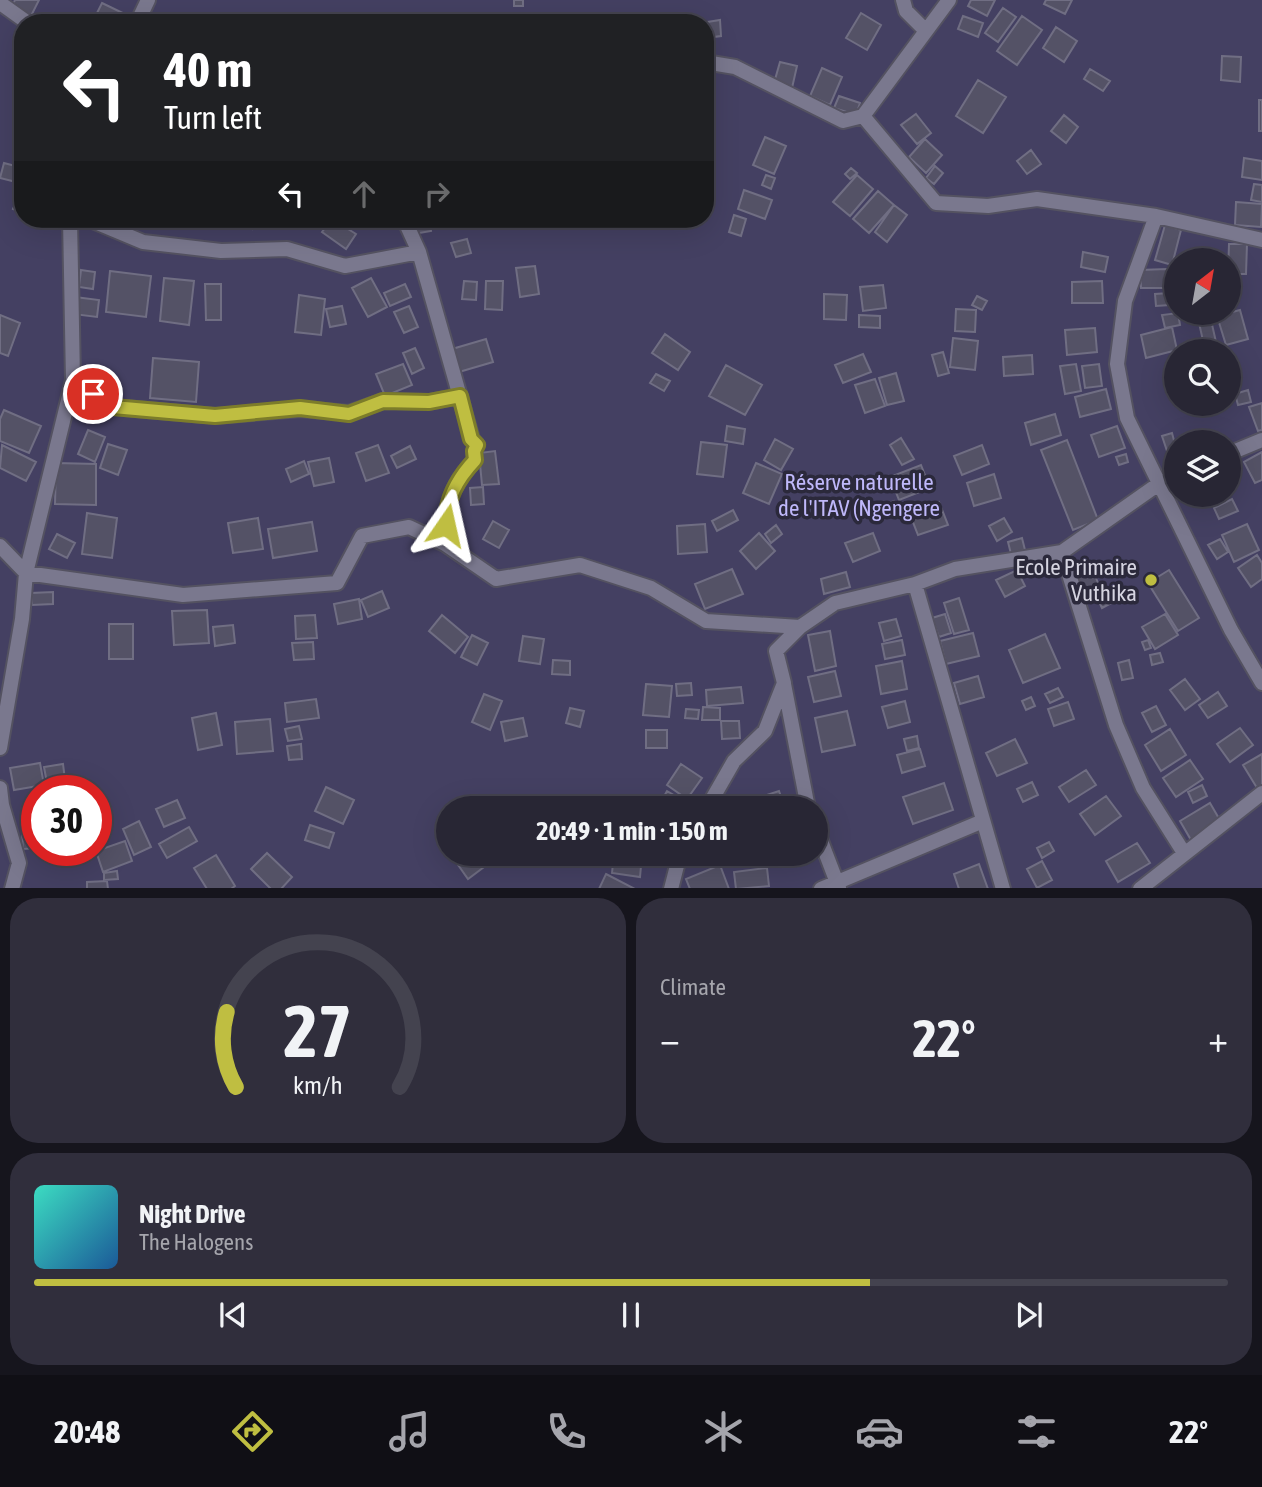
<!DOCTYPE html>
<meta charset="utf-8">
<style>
body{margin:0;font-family:"Asap Condensed",sans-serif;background:#302e3c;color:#f1f3f6;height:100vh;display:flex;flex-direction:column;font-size:26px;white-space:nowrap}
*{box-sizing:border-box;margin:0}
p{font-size:23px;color:#a5a5ac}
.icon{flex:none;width:38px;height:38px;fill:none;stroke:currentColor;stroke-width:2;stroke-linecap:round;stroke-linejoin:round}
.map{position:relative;height:888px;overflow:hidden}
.details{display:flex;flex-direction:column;gap:10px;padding:10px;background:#16151d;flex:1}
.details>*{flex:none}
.top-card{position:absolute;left:14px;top:14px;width:700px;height:214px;border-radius:28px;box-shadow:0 7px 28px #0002,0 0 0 2px #44434f;background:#202124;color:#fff;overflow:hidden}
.needle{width:46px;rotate:31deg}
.fabs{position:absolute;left:1164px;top:248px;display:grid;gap:14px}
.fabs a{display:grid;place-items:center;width:77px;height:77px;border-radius:50%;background:#282634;box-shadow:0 7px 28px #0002,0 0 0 2px #44434f;font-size:35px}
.speed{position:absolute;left:21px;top:775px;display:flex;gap:14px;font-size:35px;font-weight:700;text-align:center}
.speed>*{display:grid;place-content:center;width:91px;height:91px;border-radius:50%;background:#282634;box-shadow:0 7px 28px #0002,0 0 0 2px #44434f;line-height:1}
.speed .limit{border:10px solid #d22;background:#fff;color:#111}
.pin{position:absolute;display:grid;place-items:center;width:60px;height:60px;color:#fff;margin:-30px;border:4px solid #fff;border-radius:50%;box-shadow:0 2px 7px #0007}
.me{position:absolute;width:77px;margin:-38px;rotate:11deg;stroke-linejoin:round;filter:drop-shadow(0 0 5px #0008)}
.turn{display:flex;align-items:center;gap:24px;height:147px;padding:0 35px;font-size:32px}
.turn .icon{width:91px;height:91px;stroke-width:2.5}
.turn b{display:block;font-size:49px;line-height:60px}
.lanes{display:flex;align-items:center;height:66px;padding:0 35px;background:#0003;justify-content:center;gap:35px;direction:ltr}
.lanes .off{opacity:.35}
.big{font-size:52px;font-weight:700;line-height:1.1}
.details .card{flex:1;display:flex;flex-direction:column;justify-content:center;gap:10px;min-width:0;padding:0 24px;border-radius:28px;background:#302e3c}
.details .dial{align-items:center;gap:0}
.dial svg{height:182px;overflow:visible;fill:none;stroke:#44434f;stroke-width:7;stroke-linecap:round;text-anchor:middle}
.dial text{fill:#f1f3f6;stroke:none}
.song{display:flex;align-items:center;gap:21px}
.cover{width:84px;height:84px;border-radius:10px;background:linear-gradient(135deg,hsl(170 70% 55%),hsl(210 70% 35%))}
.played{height:7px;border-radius:4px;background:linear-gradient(90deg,#bfbe41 70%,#44434f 70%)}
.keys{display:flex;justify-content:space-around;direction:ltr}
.heat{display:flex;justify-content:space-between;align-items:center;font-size:38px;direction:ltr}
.details .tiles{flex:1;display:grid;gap:10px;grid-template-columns:1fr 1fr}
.card:last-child{grid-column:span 2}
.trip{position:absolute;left:436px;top:796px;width:392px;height:70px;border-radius:35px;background:#282634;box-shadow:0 7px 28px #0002,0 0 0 2px #44434f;font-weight:700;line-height:70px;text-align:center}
.dock{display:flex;height:112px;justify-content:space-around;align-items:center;background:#100f15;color:#a5a5ac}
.dock .icon{width:49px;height:49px}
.dock .selected{color:#bfbe41}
.dock b{font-size:32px;color:#f1f3f6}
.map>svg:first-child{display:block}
</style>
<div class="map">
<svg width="1262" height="889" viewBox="0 0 1262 889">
<rect width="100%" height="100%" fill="#353345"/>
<!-- green -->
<path fill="#444062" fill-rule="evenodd" d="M0 0H1262V888H0ZM23 23H705V219H23ZM1176 261H1228V313H1176ZM1176 352H1228V404H1176ZM1176 443H1228V495H1176ZM37 791H96V850H37ZM448 808H816V854H448Z"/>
<!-- building -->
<path fill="#545266" stroke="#706e83" stroke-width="2" d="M15 0H39L31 16 12 6Z
M514 0H523V6H514Z
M971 0H995L987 16 968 6Z
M1046 0H1072L1065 14 1044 4Z
M102 3 129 16 126 23H92Z
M1003 8 1016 17 998 42 985 33Z
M861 13 881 25 867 50 846 38Z
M963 16 983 23 978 37 958 29Z
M1022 16 1042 30 1017 65 997 51Z
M661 17 662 23H637L636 18Z
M720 20 721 36 705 38V23H701Z
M1056 27 1077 41 1064 62 1043 48Z
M1222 56 1241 57 1240 82 1221 80Z
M780 62 797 66 792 88 774 83Z
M822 68 842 77 830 105 810 96Z
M1090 69 1110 81 1103 91 1084 79Z
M978 80 1006 97 983 133 956 116Z
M705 88H712V116H705Z
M23 91V106L16 102Z
M839 96 860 103 856 115 834 108Z
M1259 100H1262V131H1259Z
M916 114 931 133 917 144 901 125Z
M1064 115 1078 127 1066 143 1051 131Z
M765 137 786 146 774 174 753 165Z
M925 139 942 155 926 173 909 157Z
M1031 150 1041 164 1027 174 1017 161Z
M1244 158 1262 161V180L1242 177Z
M4 163 23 168 20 183 0 178Z
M935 166 943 173 934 184 926 178Z
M851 168 857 173 850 179 845 174Z
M766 175 775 178 771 189 762 185Z
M857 175 873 189 850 216 833 202Z
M1254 184 1262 185V202L1251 200Z
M744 190 772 200 765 219 738 209Z
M878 191 894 205 869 233 853 219Z
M19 195 23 197V213L13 209Z
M1236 202 1262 204 1261 227 1235 225Z
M894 205 907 215 887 242 875 232Z
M734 215 746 219 741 236 729 232Z
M212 219H236L235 227 212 226Z
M252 219H272L273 226 253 229Z
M332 219 356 234 346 249 322 232Z
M411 219H429L431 231 413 234Z
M1165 225 1181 230 1172 265 1155 260Z
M467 239 471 253 456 257 451 243Z
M1229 244H1247L1246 274H1228Z
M1083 252 1108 257 1105 272 1081 267Z
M535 266 539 294 520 297 516 268Z
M1167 269 1168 288H1141L1140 270Z
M81 270 95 272 93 289 79 287Z
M110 271 151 276 146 317 106 312Z
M164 278 194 281 189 325 160 321Z
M371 278 387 307 368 317 352 288Z
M464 281 477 282 476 300 462 299Z
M486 281H503L502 310 485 309Z
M1102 281 1103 303H1072V282Z
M205 284H221V320H206Z
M405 284 411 297 390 306 384 293Z
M883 285 886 308 863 311 860 287Z
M1169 293 1170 305 1156 306 1155 294Z
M824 294 847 295 846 320 824 319Z
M299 295 325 299 321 335 295 332Z
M977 296 987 301 982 310 972 305Z
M75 297 99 300 97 317 73 314Z
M342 306 346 324 330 327 326 309Z
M409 306 418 327 404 333 394 312Z
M956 309 976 310 975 332 955 331Z
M1240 310 1248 339 1226 345 1217 316Z
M1178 313 1180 325 1165 328 1162 315Z
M0 315 20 323 8 356 0 353Z
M859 315 880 316V328L859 327Z
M1211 320 1216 342 1204 345 1199 323Z
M1172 327 1177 350 1146 358 1141 335Z
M1095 328 1097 352 1067 355 1065 330Z
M665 334 690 352 678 370 652 353Z
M953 338 978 341 975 370 950 367Z
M486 339 493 362 459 372 452 349Z
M415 348 424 368 412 374 403 353Z
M943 352 949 373 938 376 932 355Z
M863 354 871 372 843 383 835 365Z
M1032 355 1033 374 1004 376 1003 357Z
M153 358 199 362 196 402 150 398Z
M403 364 412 385 385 396 376 374Z
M1076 364 1081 391 1065 394 1060 366Z
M1099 364 1102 386 1085 388 1082 366Z
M726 365 762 385 745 415 709 396Z
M896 373 904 401 887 405 879 378Z
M656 374 670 381 664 391 650 383Z
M875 379 885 406 865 413 855 385Z
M1106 389 1111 409 1080 417 1075 397Z
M1248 390 1251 402 1238 405 1235 394Z
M1262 403V430L1258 431 1249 407Z
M4 410 41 426 29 453 0 441V419Z
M1055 414 1061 435 1031 445 1025 423Z
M727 426 745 429 743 444 725 441Z
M1117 426 1125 448 1099 457 1091 435Z
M88 430 105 437 95 462 78 454Z
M1172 433 1176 448 1167 451 1162 436Z
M1204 433 1207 443H1178V442Z
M901 438 914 459 902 465 890 445Z
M775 439 793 449 781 470 764 460Z
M1067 440 1098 520 1073 530 1041 450Z
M701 442 727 445 723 477 697 474Z
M108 444 127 450 118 475 100 468Z
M2 445 36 462 26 481 0 468Z
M378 445 389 473 366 481 356 453Z
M982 445 989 464 962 475 954 456Z
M410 446 416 459 397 468 391 456Z
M495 451 499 484 482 485 479 453Z
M1262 452V480L1255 483 1244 462Z
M1126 454 1128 462 1119 465 1116 457Z
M329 458 334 482 314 486 308 462Z
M304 461 309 474 291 482 286 469Z
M56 463 96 464V505L55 504Z
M756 463 782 474 769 504 743 493Z
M921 465 930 488 899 500 890 477Z
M994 474 1001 498 974 506 967 483Z
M483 487 484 504 471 505 470 488Z
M1198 495H1224L1204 506Z
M1232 499 1238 511 1219 519 1214 508Z
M894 501 899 513 888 517 884 505Z
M939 502 948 525 918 535 909 512Z
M733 510 738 520 717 531 712 521Z
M87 513 117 518 112 558 82 554Z
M258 518 263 549 233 553 228 523Z
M1004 518 1012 532 997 541 989 526Z
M493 521 509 530 499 548 483 539Z
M312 522 317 551 273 558 268 529Z
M705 524 707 552 678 554 677 526Z
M1247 524 1259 550 1234 562 1222 535Z
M776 525 782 534 771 543 765 534Z
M759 533 775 551 756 569 740 551Z
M873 533 880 551 853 562 845 543Z
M57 534 75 543 67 558 49 549Z
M1022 538 1025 550 1011 554 1008 542Z
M1220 539 1228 552 1217 559 1208 545Z
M1257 555 1262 563V579L1251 587 1238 568Z
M1092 568 1100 588 1080 596 1072 575Z
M732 569 743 594 705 609 695 584Z
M1017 570 1025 586 1005 597 996 580Z
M1169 570 1199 618 1178 631 1148 583Z
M846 572 850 587 824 594 821 579Z
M1108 588 1115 601 1102 608 1096 595Z
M382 591 389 608 368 617 361 600Z
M53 592V604L32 605 31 593Z
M959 598 969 630 954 634 944 603Z
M359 599 362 619 338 624 334 604Z
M207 610 209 643 174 645 172 611Z
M945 614 951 633 939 637 932 618Z
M1165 614 1178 635 1155 649 1142 627Z
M315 615 317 638 296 639 295 616Z
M442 615 468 637 455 653 429 631Z
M896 619 901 636 884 641 879 623Z
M109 624H133V659H109Z
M233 625 235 643 215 646 213 627Z
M830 631 836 666 815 671 808 635Z
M973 633 979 656 946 664 940 641Z
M1045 634 1060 668 1023 683 1009 650Z
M472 635 488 643 477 665 461 657Z
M523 636 544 639 540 664 519 661Z
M902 640 905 655 885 659 882 644Z
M1148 640 1151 648 1145 650 1142 642Z
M313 642 314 659 294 660 292 643Z
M1160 653 1163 662 1152 665 1150 655Z
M553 660 570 661V675L552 674Z
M1129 660 1133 678 1122 680 1118 663Z
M902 661 907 689 881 694 876 666Z
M835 671 841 696 814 702 808 677Z
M978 676 984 697 960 704 954 683Z
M1185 679 1200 699 1185 710 1170 690Z
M691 683 692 695 677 696 676 684Z
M646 684 672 686 669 717 643 715Z
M741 687 743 703 707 706 706 690Z
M1058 688 1063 697 1050 703 1045 694Z
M1218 692 1227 706 1208 718 1199 705Z
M484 694 502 701 490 730 472 722Z
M1031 697 1035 706 1026 710 1022 701Z
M316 699 319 718 287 722 285 703Z
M905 701 910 722 888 728 882 707Z
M1068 702 1074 719 1054 726 1048 709Z
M1156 706 1166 725 1152 732 1142 713Z
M703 707 720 708V720H702Z
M570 708 584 711 580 727 566 723Z
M686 709 699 710 698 719 685 718Z
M847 711 855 745 822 752 815 718Z
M216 713 222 745 198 750 192 718Z
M523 718 527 736 505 741 501 722Z
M270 719 273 751 237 754 235 722Z
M721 721H739L740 738 722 739Z
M299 726 302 739 288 741 285 729Z
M1240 728 1253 745 1230 762 1217 744Z
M1170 729 1186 755 1161 771 1145 745Z
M646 730H667V748H646Z
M917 736 919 748 907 751 904 739Z
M1015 739 1027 763 997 776 986 753Z
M301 744 302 759 289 760 287 746Z
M920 749 925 766 902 773 897 755Z
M1262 754V785L1257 788 1243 765Z
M1190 760 1203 779 1176 797 1163 778Z
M40 763 44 785 14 790 10 768Z
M63 764 65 780 47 783 44 767Z
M681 764 702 778 687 799 667 785Z
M1086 770 1096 785 1069 802 1059 787Z
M1032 782 1038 795 1023 802 1017 789Z
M944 783 953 810 913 824 903 797Z
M1202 785 1207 796 1193 803 1188 792Z
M326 787 354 800 343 824 315 811Z
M667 791 691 805 689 808H665L659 805Z
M779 791 785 808H747L745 802Z
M1106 796 1121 816 1095 835 1080 814Z
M558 798 571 800 570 808H557Z
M177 800 185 818 164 827 156 809Z
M577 800 596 803V808H575Z
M1210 803 1221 822 1191 840 1180 821Z
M37 815V848L23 849 21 816Z
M139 821 151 847 134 855 123 829Z
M310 825 334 833 329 848 305 840Z
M189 827 197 841 167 858 159 844Z
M125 841 132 861 103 872 96 851Z
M1049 842 1054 851 1042 858 1037 848Z
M1137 843 1150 863 1118 882 1106 861Z
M267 853 292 877 281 889H271L251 869Z
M466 854H481L488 864 468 879 456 862Z
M614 854 642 855 640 877 612 873Z
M761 854H792L793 857 763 864Z
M216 855 235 886 231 889H207L194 868Z
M1042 861 1052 880 1037 888 1027 869Z
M979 864 988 889H959L954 874Z
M720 865 729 889H690L686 879Z
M767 868 769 886 736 889 734 872Z
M117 871 118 879 104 880V873Z
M606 874 635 889H599Z
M107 881 108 889H87V882Z"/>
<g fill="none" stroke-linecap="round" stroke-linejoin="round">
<!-- street casing -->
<g stroke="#545261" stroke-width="18">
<path id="street" d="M903 0 906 11 926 31
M0 3 28 23
M137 23 148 0
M705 62 735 67 843 121 863 116 936 203 988 206 1037 199 1156 216 1262 240
M863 116 949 0
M1156 216 1125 301 1117 364 1127 418 1231 630 1262 683
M88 219 143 242 221 251 287 249 345 266 419 252
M404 219 419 252 472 439 477 445 474 451 475 460C448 488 446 507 445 544
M73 380 113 407 216 416 300 409 349 413 383 401 429 402 460 396
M1228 454 1262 440
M0 546 26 573 183 595 337 583 362 536 409 527 445 544 496 579 580 565 651 588 706 621 800 627
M1062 552 1116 725 1143 788 1184 853
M915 584 1003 889
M784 684 808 808
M0 748 22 619 26 573 73 380 70 219
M0 788 2 805 19 863 12 889
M707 808 734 761 765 731 784 683 776 651 800 627 835 603 915 584 955 569 1062 552 1160 483 1176 476
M816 828 839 888
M671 889 680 854
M821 889 983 821
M1140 889 1262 793"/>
</g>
<!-- street -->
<use href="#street" stroke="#7a788e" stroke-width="14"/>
</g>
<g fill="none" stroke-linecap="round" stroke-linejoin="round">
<!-- route casing -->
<g stroke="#7c7c2a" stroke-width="18">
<path id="route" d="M93 394 113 407 215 416 300 408 349 414 383 401 429 402 460 396 471 439 477 445 474 451 475 460C457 479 446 499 446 525"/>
</g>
<!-- route -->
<use href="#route" stroke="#bfbe41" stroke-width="12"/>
</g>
<!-- markers -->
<circle fill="#bfbe41" stroke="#2b293b" stroke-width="2.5" cx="1151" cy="580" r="7"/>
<g text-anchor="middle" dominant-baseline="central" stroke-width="7" stroke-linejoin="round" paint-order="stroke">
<!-- park labels -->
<g font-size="23" fill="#bfb8fa" stroke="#2b293b">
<text x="859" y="482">Réserve naturelle<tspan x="859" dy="26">de l'ITAV (Ngengere</tspan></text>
</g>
<!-- poi labels -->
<g font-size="23" fill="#d5d4e0" stroke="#2b293b" text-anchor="end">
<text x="1137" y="567">Ecole Primaire<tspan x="1137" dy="26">Vuthika</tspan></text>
</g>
</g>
</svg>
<div class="fabs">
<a><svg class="needle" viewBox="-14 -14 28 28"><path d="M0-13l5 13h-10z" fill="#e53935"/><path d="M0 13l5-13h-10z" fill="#a5a5ac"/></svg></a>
<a><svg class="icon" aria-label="search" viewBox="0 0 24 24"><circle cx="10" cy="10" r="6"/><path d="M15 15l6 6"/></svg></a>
<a><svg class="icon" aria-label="layers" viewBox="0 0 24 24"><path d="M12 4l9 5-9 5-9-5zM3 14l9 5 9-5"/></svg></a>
</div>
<div class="speed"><div class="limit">30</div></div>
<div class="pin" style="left:93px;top:394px;background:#d93025"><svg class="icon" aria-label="arrive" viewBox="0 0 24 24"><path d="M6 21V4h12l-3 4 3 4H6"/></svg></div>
<svg class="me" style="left:446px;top:525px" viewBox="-20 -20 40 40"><path d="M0-17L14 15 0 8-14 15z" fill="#bfbe41" stroke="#fff" stroke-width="4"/></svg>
<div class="trip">20:49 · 1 min · 150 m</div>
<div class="top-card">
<div class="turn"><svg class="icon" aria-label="left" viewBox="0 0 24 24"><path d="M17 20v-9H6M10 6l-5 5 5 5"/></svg><div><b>40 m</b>Turn left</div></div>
<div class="lanes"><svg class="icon" aria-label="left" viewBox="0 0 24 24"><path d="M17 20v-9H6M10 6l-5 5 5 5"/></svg><svg class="icon off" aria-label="ahead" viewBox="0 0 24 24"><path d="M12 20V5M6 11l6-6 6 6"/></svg><svg class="icon off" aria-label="right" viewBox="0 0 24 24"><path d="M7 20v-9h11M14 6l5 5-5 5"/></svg></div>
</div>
</div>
<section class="details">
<div class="tiles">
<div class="card dial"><svg viewBox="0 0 100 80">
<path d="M14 69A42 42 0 1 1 86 69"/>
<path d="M14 69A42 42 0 0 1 10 36" stroke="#bfbe41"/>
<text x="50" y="56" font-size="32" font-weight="700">27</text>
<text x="50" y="72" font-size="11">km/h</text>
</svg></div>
<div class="card"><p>Climate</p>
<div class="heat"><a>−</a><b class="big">22°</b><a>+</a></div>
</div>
<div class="card">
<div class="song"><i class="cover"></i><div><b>Night Drive</b><p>The Halogens</p></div></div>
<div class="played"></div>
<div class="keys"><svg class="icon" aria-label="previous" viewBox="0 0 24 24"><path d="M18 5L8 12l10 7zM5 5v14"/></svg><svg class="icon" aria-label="pause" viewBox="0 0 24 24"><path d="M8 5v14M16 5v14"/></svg><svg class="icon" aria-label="next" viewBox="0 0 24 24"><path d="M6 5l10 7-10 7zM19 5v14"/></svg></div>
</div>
</div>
</section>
<nav class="dock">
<b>20:48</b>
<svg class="icon selected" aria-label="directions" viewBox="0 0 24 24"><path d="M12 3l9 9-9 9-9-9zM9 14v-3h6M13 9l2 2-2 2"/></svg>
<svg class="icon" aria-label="music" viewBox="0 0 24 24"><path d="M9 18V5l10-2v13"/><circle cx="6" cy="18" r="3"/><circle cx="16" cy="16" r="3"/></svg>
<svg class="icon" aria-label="phone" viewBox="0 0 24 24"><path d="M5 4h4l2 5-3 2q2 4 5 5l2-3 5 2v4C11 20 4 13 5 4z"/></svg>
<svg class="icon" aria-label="climate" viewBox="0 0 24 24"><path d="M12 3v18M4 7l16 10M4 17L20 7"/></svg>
<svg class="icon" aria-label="car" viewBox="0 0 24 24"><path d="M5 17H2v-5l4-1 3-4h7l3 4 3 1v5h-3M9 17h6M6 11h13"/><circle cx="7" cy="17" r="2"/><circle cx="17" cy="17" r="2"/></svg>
<svg class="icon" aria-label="filters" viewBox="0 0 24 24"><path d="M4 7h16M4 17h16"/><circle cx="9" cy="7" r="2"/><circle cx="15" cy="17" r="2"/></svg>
<b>22°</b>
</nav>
